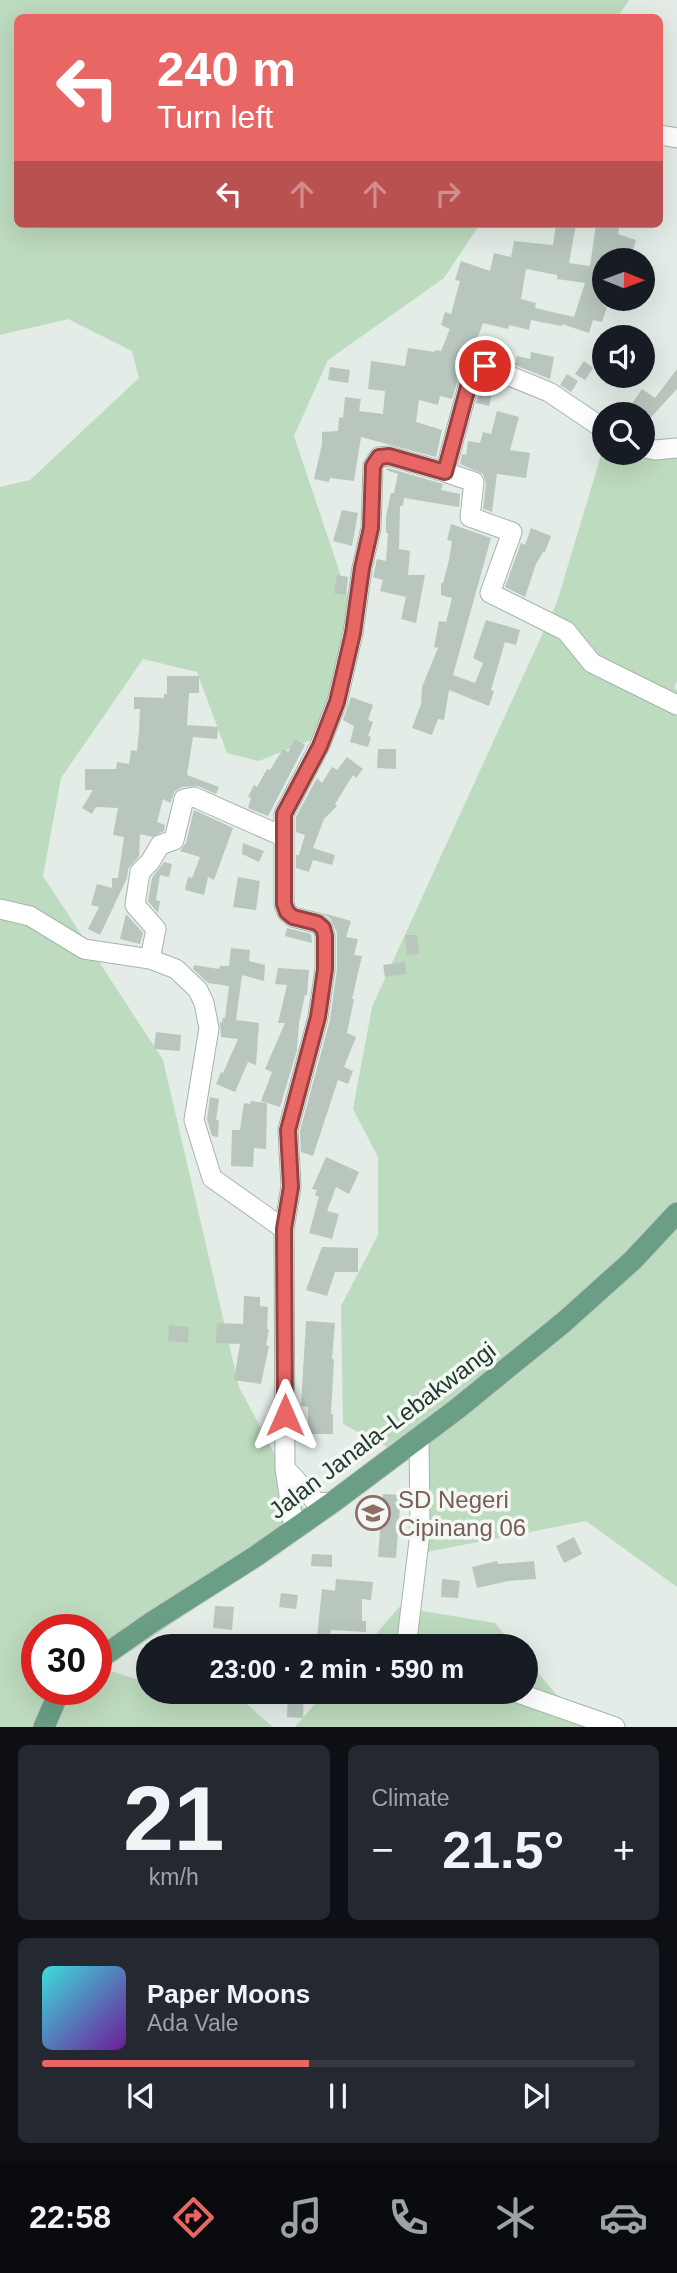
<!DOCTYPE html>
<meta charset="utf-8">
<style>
body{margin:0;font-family:Arial,sans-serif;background:#242831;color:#f1f3f6;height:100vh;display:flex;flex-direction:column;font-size:26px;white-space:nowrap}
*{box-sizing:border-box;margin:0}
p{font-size:23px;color:#9ea1a6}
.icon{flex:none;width:38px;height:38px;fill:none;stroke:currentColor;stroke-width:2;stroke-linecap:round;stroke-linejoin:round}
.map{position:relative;height:1727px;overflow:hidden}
.details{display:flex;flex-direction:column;gap:18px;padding:18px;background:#0d0f14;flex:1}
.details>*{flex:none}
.top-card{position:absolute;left:14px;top:14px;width:649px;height:214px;border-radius:10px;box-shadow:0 7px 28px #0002;background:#e86664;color:#fff;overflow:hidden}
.needle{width:46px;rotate:91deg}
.controls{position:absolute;left:592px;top:248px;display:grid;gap:14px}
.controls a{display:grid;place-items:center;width:63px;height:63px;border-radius:50%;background:#171b24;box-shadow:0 7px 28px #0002;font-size:35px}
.speed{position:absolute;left:21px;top:1614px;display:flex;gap:14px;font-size:35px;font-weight:700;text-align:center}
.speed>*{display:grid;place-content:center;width:91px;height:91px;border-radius:50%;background:#171b24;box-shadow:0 7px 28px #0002;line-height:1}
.speed .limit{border:10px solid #d22;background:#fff;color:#111}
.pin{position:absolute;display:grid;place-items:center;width:60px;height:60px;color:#fff;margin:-30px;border:4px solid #fff;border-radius:50%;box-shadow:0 2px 7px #0007}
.me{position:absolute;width:77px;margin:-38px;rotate:0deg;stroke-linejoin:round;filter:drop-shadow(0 0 5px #0008)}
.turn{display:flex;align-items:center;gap:24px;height:147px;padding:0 28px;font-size:32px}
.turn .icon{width:91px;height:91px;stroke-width:2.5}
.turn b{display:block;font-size:49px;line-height:60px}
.lanes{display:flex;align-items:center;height:66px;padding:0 28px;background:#0003;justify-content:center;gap:35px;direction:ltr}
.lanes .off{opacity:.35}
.big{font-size:52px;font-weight:700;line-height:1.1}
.details .widget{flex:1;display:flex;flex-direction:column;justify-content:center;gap:10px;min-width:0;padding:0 24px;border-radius:10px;background:#242831}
.details .dial{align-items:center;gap:0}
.dial b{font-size:91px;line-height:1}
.song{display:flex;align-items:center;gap:21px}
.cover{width:84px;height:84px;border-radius:10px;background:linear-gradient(135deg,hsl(180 70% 55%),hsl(280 70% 35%))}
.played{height:7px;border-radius:4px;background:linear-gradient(90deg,#e86664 45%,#363941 45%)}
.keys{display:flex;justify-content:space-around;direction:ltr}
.heat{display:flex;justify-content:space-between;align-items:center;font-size:38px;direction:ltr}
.details .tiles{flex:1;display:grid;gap:18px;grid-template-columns:1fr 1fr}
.widget:last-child{grid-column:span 2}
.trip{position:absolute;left:136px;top:1634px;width:402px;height:70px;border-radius:35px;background:#171b24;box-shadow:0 7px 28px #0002;font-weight:700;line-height:70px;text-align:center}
.tab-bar{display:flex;height:112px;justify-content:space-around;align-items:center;background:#090b0e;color:#9ea1a6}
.tab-bar .icon{width:49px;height:49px}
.tab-bar .selected{color:#e86664}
.tab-bar b{font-size:32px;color:#f1f3f6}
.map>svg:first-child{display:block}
</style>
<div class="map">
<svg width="677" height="1727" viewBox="0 0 677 1727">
<rect width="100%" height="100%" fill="#e3ece6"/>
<!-- green -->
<path fill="#bddbbe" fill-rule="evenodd" d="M0 0H629L617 18H18V224H480L444 278 328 360 294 436 355 618 333 731 259 761 227 753 197 672 143 659 61 778 43 876 163 1060 239 1387 314 1528 104 1669 149 1683V1692H182L243 1701 273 1727H0V487L30 480 139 378 132 351 68 319 0 335ZM37 1629H96V1689H37Z
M642 437 677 452V681L674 688 677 690V1587L586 1521 411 1555 414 1461 343 1424 341 1306 378 1235V1157L353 1109 372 1007 557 602 604 445V453H642Z
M399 1607 495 1623 515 1647H365Z
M527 1660 584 1727H295L325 1692H527Z"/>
<!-- building -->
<path fill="#b8c6be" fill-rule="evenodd" d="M556 224H576L569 263 590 266 596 224H620L618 234 636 240 630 261H604V306L607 307 602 322 593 320 589 333 562 324V326L531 320 529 330 509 325 508 329 483 323 476 342 481 344 477 354 470 356 462 366 452 399 440 396 438 405 419 400 416 422 442 430 436 457 361 437 354 481 330 478 329 482 314 479 322 444V432L338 431 339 417 343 418 345 397 361 399 359 411 383 414 385 391 368 389 371 361 405 366 408 348 435 352V350L441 351 450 329 441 325 445 312 451 314 460 281 455 280 461 261 490 271 494 253 511 257 514 241 553 245ZM526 269 557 275V279L585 283 574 317 535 308 536 303 521 299Z
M531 352 554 357 550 379 515 365 517 356 530 359Z
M584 361 593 368 585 380 575 374Z
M330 367 350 370 348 383 328 380Z
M677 369V389L653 415 642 430V415H624L642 389 655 398Z
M567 374 578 381 571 392 560 385Z
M483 378 501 386 500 390 493 388 489 406 476 403Z
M497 411 519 417 510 450 530 453 526 478 497 474 492 512 483 509 486 483 483 474 460 464 462 454 466 455 468 441 480 443 483 432 491 434Z
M388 468 443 484 441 490 460 494 459 507 404 498 403 506H400L399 549 410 551 408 575H425L416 623 401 619 406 597 380 591 383 580 373 577 377 559 386 561 388 533H386V516L391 493H394L398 474 386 470Z
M342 510 358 513 352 546 333 541Z
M451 524 491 538 453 675 475 683 483 663 473 658 486 620 520 630 516 645 505 642 491 690 494 691 489 706 449 690 444 720 438 719 432 735 412 728 421 704 422 687 438 648 434 647 439 621 446 622 452 598 441 595V583H443L449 560 452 541 447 540Z
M531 528 551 536 545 552H543L536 564 525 597 505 587 521 543 525 545Z
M337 575 348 577 346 595 334 593Z
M167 676H199V693H189L187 725 218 727 217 739 193 737 187 775 219 787 216 794 198 786 182 787 175 791 170 803 163 799 157 822 165 825 164 831 152 837 140 834 139 856 128 869 127 878 100 935 88 929 99 907 91 905 97 884 112 888V878H118L124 837 113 835 118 808 96 807 92 814 82 808 93 790H85V769H116L117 762 129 764 131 750 137 751 139 731 140 709H134V697L164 698V694H167Z
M351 697 373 705 368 720 373 722 368 736 371 737 368 747 350 742 354 726 343 720Z
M295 739 305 745 268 816 248 808 251 798 248 797 254 785 257 787 267 769 270 770 283 749 288 752Z
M378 749H396V769L377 768Z
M347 757 363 769 356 778 353 775 335 804 337 806 324 819 313 848 335 855 332 865 313 860 309 872 296 868V855H299L305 835 296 832V817L317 778 322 783 332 767 337 770Z
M194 810 233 828 214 880 208 877 204 895 185 890 188 877 192 878 200 857 180 851 186 843Z
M243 843 264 851 259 862 242 854Z
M164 862 172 864 169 877 160 875 156 900 160 901 158 913 148 901 152 878Z
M238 877 260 881 256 910 233 907Z
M323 913 351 921 346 937 358 939 354 955 362 956 352 999H354L347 1033 356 1037 344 1067 353 1071 348 1084 338 1080 313 1156 301 1152 300 1131 330 1020 337 969V933L331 919Z
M126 914 143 933 140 944 120 939Z
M287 928 311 934 312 943 285 936Z
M405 935H417L419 954 407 955Z
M231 948 250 950 249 961 265 965 264 981 242 975 236 1020 259 1023 256 1065 248 1062 235 1092 216 1084 221 1072 223 1073 238 1039 221 1037 220 1022 222 1023 223 1018H225L229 986 208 983 193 969 194 965 219 969 220 966H229Z
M405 962 406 974 385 977 383 965Z
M278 968 309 970 307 995H305L299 1023 297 1050 280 1107 261 1101 272 1072 265 1069 285 1023H278L287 985 275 984Z
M156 1032 181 1035 180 1051 154 1049Z
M210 1097 219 1099 216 1120H219L218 1137 212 1136 207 1119Z
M251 1101 267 1103 266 1149 254 1148 253 1167 231 1166 232 1130H240L244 1103 250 1104Z
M326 1157 359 1172 349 1194 336 1187 327 1211 339 1214 332 1239 309 1233 319 1197 315 1195 317 1190 312 1189Z
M322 1247 358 1248V1272H335L327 1296 306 1290Z
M244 1296 260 1297V1306L268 1307 267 1329H269L266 1345 269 1346 261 1384 234 1380 240 1344 216 1343 217 1323 243 1324Z
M306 1321 335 1323 332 1359H334L331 1414H333V1434H308V1407L301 1406Z
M169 1325 189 1327 188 1343 168 1341Z
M383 1494 401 1495 396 1558 378 1557Z
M574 1537 582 1554 564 1563 556 1546Z
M312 1554 332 1555V1567L311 1566Z
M497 1561 498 1564 534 1561 536 1579 508 1581 477 1588 472 1567Z
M336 1579 373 1582 371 1600 362 1599V1621H366V1632L331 1630 327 1647H316L322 1589 335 1591Z
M442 1579 460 1581 458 1598 441 1597Z
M281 1593 298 1595 296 1609 279 1607Z
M215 1606 234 1607 232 1630 213 1628Z
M288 1692H304L303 1718 287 1717Z"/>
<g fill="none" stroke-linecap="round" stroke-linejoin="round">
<!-- minor casing -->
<g stroke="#a6b4ac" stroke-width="21">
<path id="minor" d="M660 135 677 138
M642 447 655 450 677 448
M445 472 474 482 470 517 512 532 490 593 566 631 592 663 677 705
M0 909 30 916 84 949 150 959 176 969 198 990 204 1003 209 1028 194 1120 212 1178 284 1229
M150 959 156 929 135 905 140 872 150 862 160 845 174 840 184 799 194 797 284 837
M285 1468 294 1529
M333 1502 317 1503 285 1468 284 1229 291 1187 288 1130 318 1017 325 969V936L323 928 317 923 293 917 287 912 284 904V814L320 745 337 702 353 633 362 568 371 528 373 466 379 457 389 456 445 472 472 372 476 366H485L549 392 604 429
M410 1647 407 1640 420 1533 419 1436
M515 1692 615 1727"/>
</g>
<!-- major casing -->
<g stroke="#c2c8c5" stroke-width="23">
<path id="major" d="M96 1661 152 1622 256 1556 333 1502 457 1409 564 1322 633 1260 677 1213
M44 1727 57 1697 64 1689"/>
</g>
<!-- minor -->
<use href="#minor" stroke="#fff" stroke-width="19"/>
<!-- major -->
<use href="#major" stroke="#6a9e85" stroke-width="21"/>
</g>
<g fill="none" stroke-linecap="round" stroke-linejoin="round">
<!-- route casing -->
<g stroke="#974241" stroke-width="18">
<path id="route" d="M285 1415 284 1229 291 1187 288 1130 318 1017 325 969V936L323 928 317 923 293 917 287 912 284 904V814L320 746 337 702 353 633 362 568 371 528 373 466 379 457 389 456 445 472 472 372 476 366H485"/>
</g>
<!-- route -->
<use href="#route" stroke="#e86664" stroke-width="12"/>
</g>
<!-- icons -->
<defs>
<g id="school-ring" transform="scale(1.75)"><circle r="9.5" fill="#f3f8f4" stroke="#8d6e63" stroke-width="1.5"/><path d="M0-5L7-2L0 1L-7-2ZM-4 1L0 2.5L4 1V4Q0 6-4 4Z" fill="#8d6e63"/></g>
</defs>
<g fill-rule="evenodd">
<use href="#school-ring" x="373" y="1513"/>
</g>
<g text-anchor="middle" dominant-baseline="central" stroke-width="7" stroke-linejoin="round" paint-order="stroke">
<!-- street labels -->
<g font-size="24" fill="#243c30" stroke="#f3f8f4">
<text transform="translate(382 1430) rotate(-37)">Jalan Janala–Lebakwangi</text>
</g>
<!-- education labels -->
<g font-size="24" fill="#785e54" stroke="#f3f8f4" text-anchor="start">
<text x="398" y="1499">SD Negeri<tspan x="398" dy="28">Cipinang 06</tspan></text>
</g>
</g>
</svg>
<div class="controls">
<a><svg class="needle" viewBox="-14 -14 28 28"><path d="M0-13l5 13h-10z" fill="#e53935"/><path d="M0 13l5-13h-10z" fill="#9ea1a6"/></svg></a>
<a><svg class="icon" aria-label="sound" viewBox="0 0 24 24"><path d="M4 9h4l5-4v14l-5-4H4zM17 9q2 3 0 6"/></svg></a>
<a><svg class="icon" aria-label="search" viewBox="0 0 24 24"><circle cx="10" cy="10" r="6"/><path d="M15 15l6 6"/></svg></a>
</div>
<div class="speed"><div class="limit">30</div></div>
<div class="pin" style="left:485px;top:366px;background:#d93025"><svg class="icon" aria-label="arrive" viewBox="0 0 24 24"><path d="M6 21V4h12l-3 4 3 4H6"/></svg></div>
<svg class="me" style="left:285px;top:1415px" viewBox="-20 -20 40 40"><path d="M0-17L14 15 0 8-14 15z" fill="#e86664" stroke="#fff" stroke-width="4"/></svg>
<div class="trip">23:00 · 2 min · 590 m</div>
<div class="top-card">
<div class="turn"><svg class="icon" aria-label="left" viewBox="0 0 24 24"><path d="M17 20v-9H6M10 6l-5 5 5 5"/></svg><div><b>240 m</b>Turn left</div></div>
<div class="lanes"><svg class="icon" aria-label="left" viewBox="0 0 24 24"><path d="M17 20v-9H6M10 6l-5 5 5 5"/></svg><svg class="icon off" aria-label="ahead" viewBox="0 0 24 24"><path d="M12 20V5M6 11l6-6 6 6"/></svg><svg class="icon off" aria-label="ahead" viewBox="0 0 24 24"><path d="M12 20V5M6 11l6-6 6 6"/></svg><svg class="icon off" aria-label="right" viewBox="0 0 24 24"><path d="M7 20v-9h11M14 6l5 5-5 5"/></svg></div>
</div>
</div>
<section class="details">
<div class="tiles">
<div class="widget dial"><b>21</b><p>km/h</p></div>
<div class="widget"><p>Climate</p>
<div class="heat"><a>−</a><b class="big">21.5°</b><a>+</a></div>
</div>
<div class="widget">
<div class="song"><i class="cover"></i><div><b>Paper Moons</b><p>Ada Vale</p></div></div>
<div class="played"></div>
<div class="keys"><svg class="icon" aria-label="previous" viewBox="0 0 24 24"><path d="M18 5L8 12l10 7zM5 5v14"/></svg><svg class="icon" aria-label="pause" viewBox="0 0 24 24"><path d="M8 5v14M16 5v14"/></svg><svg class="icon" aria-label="next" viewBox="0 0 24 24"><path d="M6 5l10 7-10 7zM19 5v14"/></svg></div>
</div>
</div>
</section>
<nav class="tab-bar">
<b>22:58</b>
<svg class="icon selected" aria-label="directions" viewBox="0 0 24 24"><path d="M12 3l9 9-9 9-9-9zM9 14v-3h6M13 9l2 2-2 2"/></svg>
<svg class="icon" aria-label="music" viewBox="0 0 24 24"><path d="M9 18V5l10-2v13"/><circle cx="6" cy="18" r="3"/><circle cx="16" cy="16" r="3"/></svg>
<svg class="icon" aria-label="phone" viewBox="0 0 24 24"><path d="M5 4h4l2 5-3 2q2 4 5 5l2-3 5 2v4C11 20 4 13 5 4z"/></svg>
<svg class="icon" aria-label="climate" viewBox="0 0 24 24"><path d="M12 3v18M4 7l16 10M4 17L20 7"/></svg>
<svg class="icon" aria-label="car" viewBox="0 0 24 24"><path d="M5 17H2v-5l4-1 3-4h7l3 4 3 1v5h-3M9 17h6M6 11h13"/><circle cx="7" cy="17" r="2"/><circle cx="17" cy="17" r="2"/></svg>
</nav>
